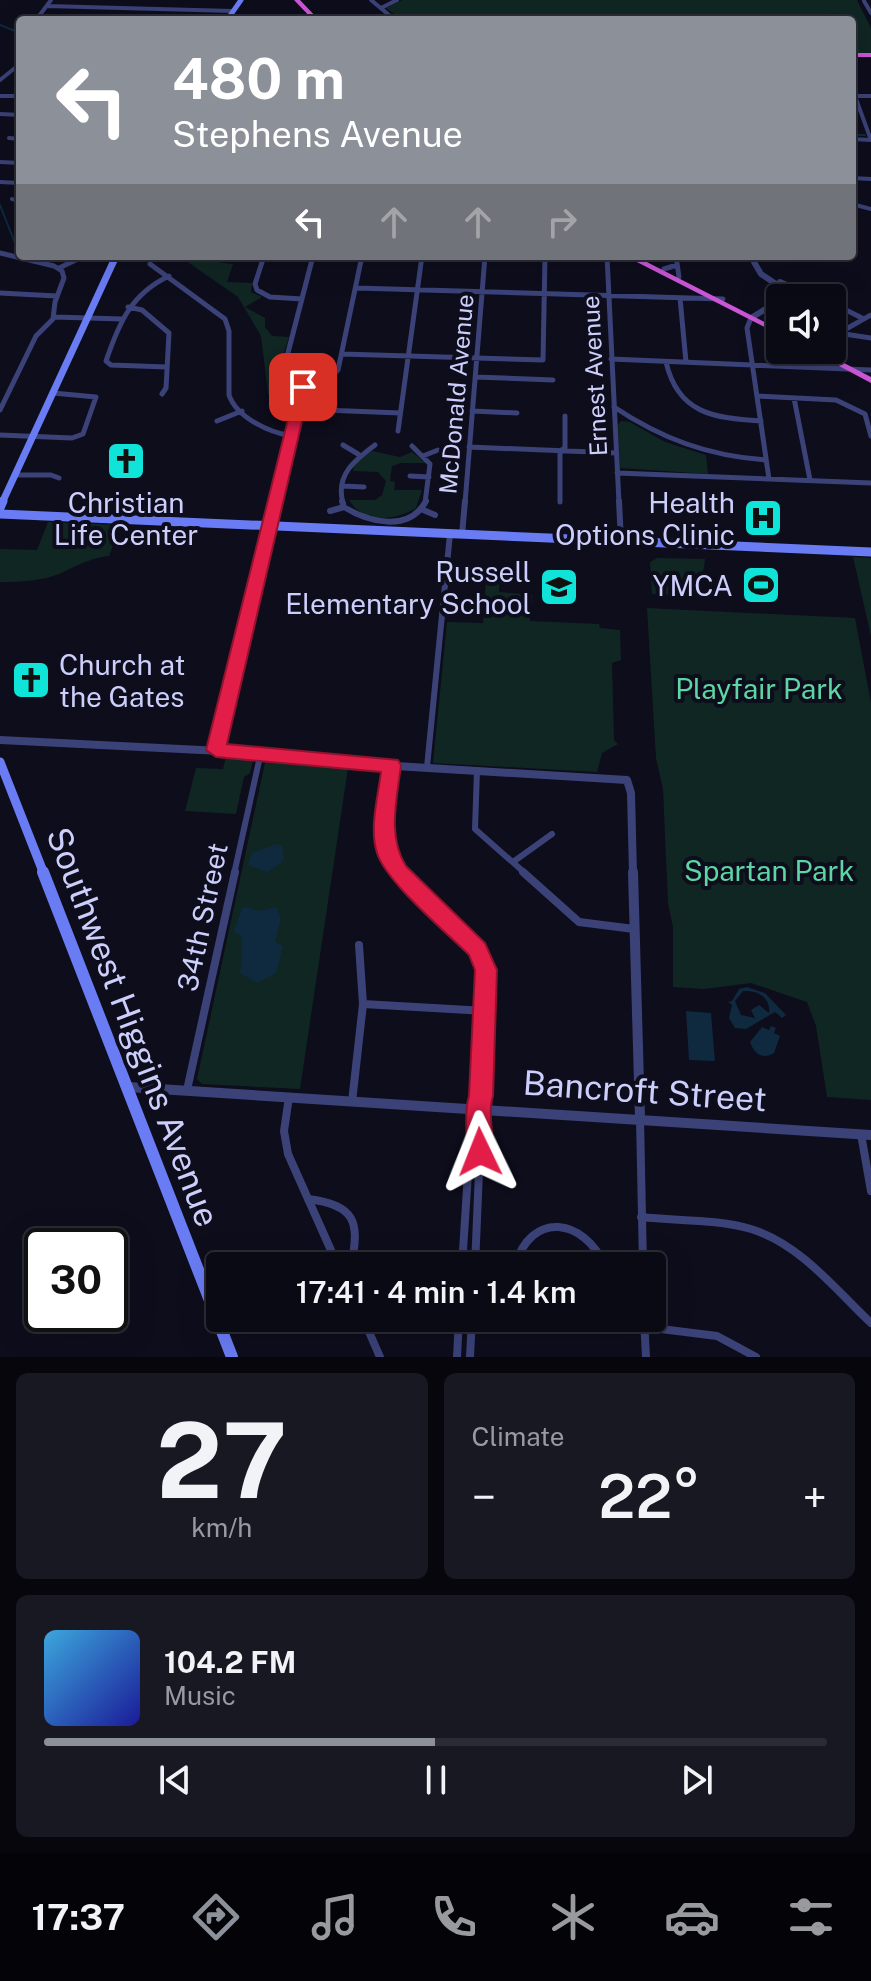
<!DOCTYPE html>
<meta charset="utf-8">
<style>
body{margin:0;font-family:"Public Sans",sans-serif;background:#181822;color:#f1f3f6;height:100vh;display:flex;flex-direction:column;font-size:30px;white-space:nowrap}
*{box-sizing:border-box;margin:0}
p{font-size:26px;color:#999aa0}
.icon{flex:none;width:44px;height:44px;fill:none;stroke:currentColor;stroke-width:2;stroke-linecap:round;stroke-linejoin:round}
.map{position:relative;height:1357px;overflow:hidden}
.details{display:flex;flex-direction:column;gap:16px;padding:16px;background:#06060c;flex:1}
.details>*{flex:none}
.top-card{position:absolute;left:16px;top:16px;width:840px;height:244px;border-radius:8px;box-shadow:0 8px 32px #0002,0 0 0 2px #2a2b34;background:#8c9099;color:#fff;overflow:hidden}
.tools{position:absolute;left:766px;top:284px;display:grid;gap:16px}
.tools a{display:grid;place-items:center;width:80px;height:80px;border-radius:8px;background:#0a0a15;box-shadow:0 8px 32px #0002,0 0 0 2px #2a2b34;font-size:40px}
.speed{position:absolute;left:24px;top:1228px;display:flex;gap:16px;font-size:40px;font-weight:700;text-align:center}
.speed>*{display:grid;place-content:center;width:104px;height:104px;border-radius:50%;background:#0a0a15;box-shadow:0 8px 32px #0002,0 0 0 2px #2a2b34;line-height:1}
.speed .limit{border:4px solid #111;border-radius:12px;background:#fff;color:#111}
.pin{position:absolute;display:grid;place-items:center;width:68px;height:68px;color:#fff;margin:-34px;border-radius:16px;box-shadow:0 4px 12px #0006}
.me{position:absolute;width:88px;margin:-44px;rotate:358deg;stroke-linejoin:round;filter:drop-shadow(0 0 6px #0008)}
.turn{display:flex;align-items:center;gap:28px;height:168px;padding:0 24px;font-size:36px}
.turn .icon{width:104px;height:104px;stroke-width:2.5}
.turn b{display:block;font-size:56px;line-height:68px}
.lanes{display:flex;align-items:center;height:76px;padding:0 24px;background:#0003;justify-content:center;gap:40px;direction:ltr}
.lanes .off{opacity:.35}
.big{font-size:60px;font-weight:600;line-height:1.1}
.details .widget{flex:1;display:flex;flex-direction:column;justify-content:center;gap:12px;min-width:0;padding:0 28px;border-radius:12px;background:#181822}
.details .dial{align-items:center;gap:0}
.dial b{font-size:104px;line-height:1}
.song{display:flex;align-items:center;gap:24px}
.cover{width:96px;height:96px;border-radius:12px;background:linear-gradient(135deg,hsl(200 70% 55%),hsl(240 70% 35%))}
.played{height:8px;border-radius:4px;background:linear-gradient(90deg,#8c9099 50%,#2a2b34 50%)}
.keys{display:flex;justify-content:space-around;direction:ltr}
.heat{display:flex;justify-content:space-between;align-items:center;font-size:44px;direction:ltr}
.details .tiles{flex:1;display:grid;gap:16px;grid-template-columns:1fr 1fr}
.widget:last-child{grid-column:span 2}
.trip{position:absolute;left:206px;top:1252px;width:460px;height:80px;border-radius:8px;background:#0a0a15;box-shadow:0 8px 32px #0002,0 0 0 2px #2a2b34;font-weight:600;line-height:80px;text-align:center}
.dock{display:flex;height:128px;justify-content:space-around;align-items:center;background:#040408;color:#999aa0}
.dock .icon{width:56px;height:56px}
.dock .current{color:#8c9099}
.dock b{font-size:36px;color:#f1f3f6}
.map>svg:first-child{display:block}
</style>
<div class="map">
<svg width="871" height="1357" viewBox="0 0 871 1357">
<rect width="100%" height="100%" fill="#0d0d1c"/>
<!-- green -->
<path fill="#102622" d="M402 0H857L871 28V54L852 53V20H402L386 8Z
M179 256C198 256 214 263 233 264L227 282 252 283 251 292 262 297 245 307 265 318V327L272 336 289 337C282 362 271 373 300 387L292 414 268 394 261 336 238 297Z
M621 421 630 422 665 442 706 455 708 474 620 468 618 425Z
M372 451 400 457 412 452 426 463H401L392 466 390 481 395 482 394 490H422L416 508C394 521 364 524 349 500H375L382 495 386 481 378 472 353 471 354 463Z
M48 522 121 525 109 556C89 558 77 566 59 574 42 581 19 582 0 582V549L37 550Z
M853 557 871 558V636Z
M657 558 705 559C704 589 680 598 652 594L650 562Z
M486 581H499V592L532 595 530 621 599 624 600 628 620 630 621 660 612 663 614 740 618 744 602 753 597 772 433 763 447 622 483 623Z
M647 608 855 618 871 703V1100L827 1097 816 1026 807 1002 751 983 704 989 673 987V927L668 903 663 789 656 758Z
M226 756 253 760 250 773 244 777 236 814 185 811 196 768 223 769Z
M266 758 348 768 300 1089 202 1084 197 1079Z"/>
<!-- water -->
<path fill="#0f293e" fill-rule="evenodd" d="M276 844 282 846 284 858 281 863 267 872 248 865 252 853Z
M247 907 258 911 276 907 281 918 275 942 283 946 276 973 258 983 238 972 242 968V936L234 932 242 908Z
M747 987 765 993 786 1015 782 1018 775 1012 746 1029 735 1028 729 1018 732 1005 728 1002 732 1001 739 989ZM743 991C757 990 771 997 769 1013L759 1005 751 1010 755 1018 741 1015 735 1001Z
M686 1011 711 1013 715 1061 689 1060Z
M771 1026 776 1028 774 1033 780 1036 774 1053C763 1060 754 1054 750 1042L762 1027 769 1030Z"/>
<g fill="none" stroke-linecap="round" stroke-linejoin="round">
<!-- stream -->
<path stroke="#0f293e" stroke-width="2" d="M0 25 20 33
M852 135H865
M0 205 17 248H20"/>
<!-- minor-far3 -->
<path stroke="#3b4278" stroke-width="4" d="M371 0 395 20
M864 1 871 13
M47 6 232 11
M381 8 397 0
M36 20 51 0
M0 80 20 64
M0 96H20
M855 96 871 140
M855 96H871
M0 114 20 115
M9 138 20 139
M852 139 871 140
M0 162 20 163
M852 178 871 179
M0 182 20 183
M12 199 20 202
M852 204 871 209"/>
<!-- minor-far2 -->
<path stroke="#3b4278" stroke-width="5" d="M0 253 54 266 62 271 64 278 55 302 53 319 36 336 0 410
M264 256 255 284 257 290 270 297 302 299
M607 256 619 503
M676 256 679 277
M150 264 225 319 229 331V395C237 418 269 432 291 436
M59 268 82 257
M664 269 677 265
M793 287 822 298
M356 288 723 299
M0 293 57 296
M680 298 686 362
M832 303 864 319
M128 307 142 310 169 333 166 388 162 394
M54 317 122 319
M751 318 747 328 769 479
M838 333 871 338
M832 337 871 315
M342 354 543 360 545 256
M611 359 871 370
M666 362C678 414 714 418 761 421
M167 367 111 365 106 361C119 323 131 294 169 276
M475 377 553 380
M304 385 286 377 283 372 313 256
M758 396 836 400 865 414 871 436
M794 398 810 480
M614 407C662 439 709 456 766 460
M298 409 400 413
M472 411 517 413
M217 421 242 411
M398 431 422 256
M0 435 72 438 83 434 96 397 53 393
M343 445 358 454
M412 446 430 464 425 503
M469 447 616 453
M423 456 438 450
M617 473 871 483
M15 475H51L59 478
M410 476 429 477
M343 486 364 487
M560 502V451L565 448V416
M275 503 304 385 327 381 338 370 362 256
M343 503C335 475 355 460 375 445
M465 503 485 256"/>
<!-- minor-far1 -->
<path stroke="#3b4278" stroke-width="6" d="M342 501 344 507C368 522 409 533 426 501
M619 501 621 541
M421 509 435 515
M330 511 344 507
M462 535 465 501
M216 750 276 501
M391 765C387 803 375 842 401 874
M427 767 450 534
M477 770 475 829 526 874
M513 862 552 834
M234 874 261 752"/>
<!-- minor -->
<path stroke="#3b4278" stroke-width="8" d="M399 872 477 949 486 970 481 1096 471 1126 462 1266
M523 872 579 922 634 929
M363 1004 486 1011
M187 1090 235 872
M289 1097 284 1131 288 1154 338 1266
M352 1102 363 1004 359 945
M640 1118 643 1266
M861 1134 871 1191
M308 1199C356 1205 360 1222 351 1266
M641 1217C677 1221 716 1219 751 1229 800 1244 835 1289 871 1323
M462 1264 496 1266
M475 1266 481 1124 477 1107
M515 1266C531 1210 584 1218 605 1266
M363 1318 380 1357
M644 1318 646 1357
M645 1327 717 1336 756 1357
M457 1357 459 1318
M470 1357 472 1318"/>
<!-- tertiary-far2 -->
<path stroke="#3b4278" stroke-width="6" d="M757 256 754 262 761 274 782 288
M780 282 795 289 790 292 783 290
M751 318 780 300"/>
<!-- tertiary-far1 -->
<path stroke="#3b4278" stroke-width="8" d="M0 740 283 754 330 762 627 780 631 793 633 874"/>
<!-- tertiary -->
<path stroke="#3b4278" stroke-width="10" d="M633 872 640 1118
M128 1087 871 1135"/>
<!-- secondary-far3 -->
<path stroke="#6a7cf4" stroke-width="5" d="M227 20 241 0"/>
<!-- secondary-far2 -->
<path stroke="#6a7cf4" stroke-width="7" d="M2 503 116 256"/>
<!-- secondary-far1 -->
<path stroke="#6a7cf4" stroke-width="9" d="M0 508 3 501
M0 514 871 552
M0 762 44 874"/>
<!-- secondary -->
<path stroke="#6a7cf4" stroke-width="12" d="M43 872 232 1357"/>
<!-- trunk -->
<path fill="#ca56d5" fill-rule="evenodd" d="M294 0H300L319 20H313Z
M852 53H871V57H852Z
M625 256H635L780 330V335Z
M809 350H819L871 377V383Z"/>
</g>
<!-- route -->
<path fill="#e11d48" stroke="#92132f" stroke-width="2" d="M303 382 310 387 227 744 398 760 401 765C397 799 387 836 406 866L485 943 497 970 493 1096C486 1116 498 1139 488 1160L480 1163 471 1160C465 1147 465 1108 469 1096L475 970 469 955C446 932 386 882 377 853 369 828 378 797 381 772L216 757 206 750 296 387Z"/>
<!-- icons -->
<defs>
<g id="church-square" transform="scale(2)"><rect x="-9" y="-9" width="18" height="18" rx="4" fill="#10e3d7" stroke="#0d0d1c"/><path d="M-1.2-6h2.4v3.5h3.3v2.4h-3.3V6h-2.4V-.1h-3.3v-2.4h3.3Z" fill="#111"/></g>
<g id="hospital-square" transform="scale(2)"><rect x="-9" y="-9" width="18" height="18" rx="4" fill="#10e3d7" stroke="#0d0d1c"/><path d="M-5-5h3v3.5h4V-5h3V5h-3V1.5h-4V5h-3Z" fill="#111"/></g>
<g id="stadium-square" transform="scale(2)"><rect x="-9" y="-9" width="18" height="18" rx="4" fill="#10e3d7" stroke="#0d0d1c"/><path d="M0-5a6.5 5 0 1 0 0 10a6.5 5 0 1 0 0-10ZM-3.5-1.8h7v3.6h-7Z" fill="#111"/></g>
<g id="school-square" transform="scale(2)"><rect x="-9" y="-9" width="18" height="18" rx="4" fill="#10e3d7" stroke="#0d0d1c"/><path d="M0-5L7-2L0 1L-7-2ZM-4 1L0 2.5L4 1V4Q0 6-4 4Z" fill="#111"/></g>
</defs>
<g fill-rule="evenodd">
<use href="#church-square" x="126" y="461"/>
<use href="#hospital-square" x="763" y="518"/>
<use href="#stadium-square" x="761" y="585"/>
<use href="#school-square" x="559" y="587"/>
<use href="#church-square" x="31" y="680"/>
</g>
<g text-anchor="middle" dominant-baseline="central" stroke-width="8" stroke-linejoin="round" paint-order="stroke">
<!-- far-street labels -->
<g font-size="24" fill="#cccefb" stroke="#0d0d1c">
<text transform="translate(594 376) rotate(-93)">Ernest Avenue</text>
<text transform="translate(456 394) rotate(-85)">McDonald Avenue</text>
</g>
<!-- poi labels -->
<g font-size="28" fill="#cccefb" stroke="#0d0d1c" text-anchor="end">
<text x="126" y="502" text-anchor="middle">Christian<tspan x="126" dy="32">Life Center</tspan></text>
<text x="735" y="502">Health<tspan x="735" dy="32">Options Clinic</tspan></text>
<text x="531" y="571">Russell<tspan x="531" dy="32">Elementary School</tspan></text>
<text x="733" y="585">YMCA</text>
<text x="59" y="664" text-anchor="start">Church at<tspan x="59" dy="32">the Gates</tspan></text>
</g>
<!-- park labels -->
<g font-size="28" fill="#5ed5a5" stroke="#0d0d1c">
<text x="759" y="688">Playfair Park</text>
<text x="769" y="870">Spartan Park</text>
</g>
<!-- street labels -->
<g font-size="28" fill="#cccefb" stroke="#0d0d1c">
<text transform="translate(202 917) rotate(-78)">34th Street</text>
</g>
<!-- near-street labels -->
<g font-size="34" fill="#cccefb" stroke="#0d0d1c">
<text transform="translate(133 1027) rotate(69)">Southwest Higgins Avenue</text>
<text transform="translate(645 1091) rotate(4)">Bancroft Street</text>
</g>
</g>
</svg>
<div class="tools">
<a><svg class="icon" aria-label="sound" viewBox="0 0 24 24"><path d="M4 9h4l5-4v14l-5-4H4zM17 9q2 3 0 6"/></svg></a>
</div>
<div class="speed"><div class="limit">30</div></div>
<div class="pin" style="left:303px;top:387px;background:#d93025"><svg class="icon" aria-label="arrive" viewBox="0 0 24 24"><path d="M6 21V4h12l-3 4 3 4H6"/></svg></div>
<svg class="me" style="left:480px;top:1152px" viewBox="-20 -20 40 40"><path d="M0-17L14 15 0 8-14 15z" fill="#e11d48" stroke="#fff" stroke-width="4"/></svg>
<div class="trip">17:41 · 4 min · 1.4 km</div>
<div class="top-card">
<div class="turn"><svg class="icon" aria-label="left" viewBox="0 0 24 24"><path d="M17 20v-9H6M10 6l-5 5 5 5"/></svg><div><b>480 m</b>Stephens Avenue</div></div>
<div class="lanes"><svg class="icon" aria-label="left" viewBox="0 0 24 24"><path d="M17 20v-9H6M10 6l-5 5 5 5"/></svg><svg class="icon off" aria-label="ahead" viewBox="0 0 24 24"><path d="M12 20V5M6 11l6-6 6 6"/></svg><svg class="icon off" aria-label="ahead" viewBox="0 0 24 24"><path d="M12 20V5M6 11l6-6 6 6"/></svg><svg class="icon off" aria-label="right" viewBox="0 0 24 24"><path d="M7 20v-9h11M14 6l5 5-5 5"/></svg></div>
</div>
</div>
<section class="details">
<div class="tiles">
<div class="widget dial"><b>27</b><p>km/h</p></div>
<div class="widget"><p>Climate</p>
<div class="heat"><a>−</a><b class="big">22°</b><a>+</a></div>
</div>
<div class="widget">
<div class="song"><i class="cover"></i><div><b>104.2 FM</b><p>Music</p></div></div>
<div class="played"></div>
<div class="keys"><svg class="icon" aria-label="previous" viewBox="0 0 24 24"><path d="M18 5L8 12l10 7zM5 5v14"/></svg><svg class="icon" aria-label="pause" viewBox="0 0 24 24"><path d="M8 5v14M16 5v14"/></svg><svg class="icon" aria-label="next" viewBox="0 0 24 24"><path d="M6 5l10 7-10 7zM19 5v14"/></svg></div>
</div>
</div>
</section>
<nav class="dock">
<b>17:37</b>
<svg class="icon current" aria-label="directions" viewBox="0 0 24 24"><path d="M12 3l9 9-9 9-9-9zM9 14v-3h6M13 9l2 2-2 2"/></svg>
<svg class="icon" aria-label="music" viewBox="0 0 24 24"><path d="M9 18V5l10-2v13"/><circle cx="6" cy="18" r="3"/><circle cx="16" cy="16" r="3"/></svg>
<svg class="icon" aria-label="phone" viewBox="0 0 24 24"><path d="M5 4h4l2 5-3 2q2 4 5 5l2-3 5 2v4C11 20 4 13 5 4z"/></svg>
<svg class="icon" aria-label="climate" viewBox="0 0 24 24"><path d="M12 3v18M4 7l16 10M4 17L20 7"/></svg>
<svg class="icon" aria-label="car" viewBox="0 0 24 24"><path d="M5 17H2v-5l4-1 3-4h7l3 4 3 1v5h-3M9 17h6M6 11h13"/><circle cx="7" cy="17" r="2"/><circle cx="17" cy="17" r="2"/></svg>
<svg class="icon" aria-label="filters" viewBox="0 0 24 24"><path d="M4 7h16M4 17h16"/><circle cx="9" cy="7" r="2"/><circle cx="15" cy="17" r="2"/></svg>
</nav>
